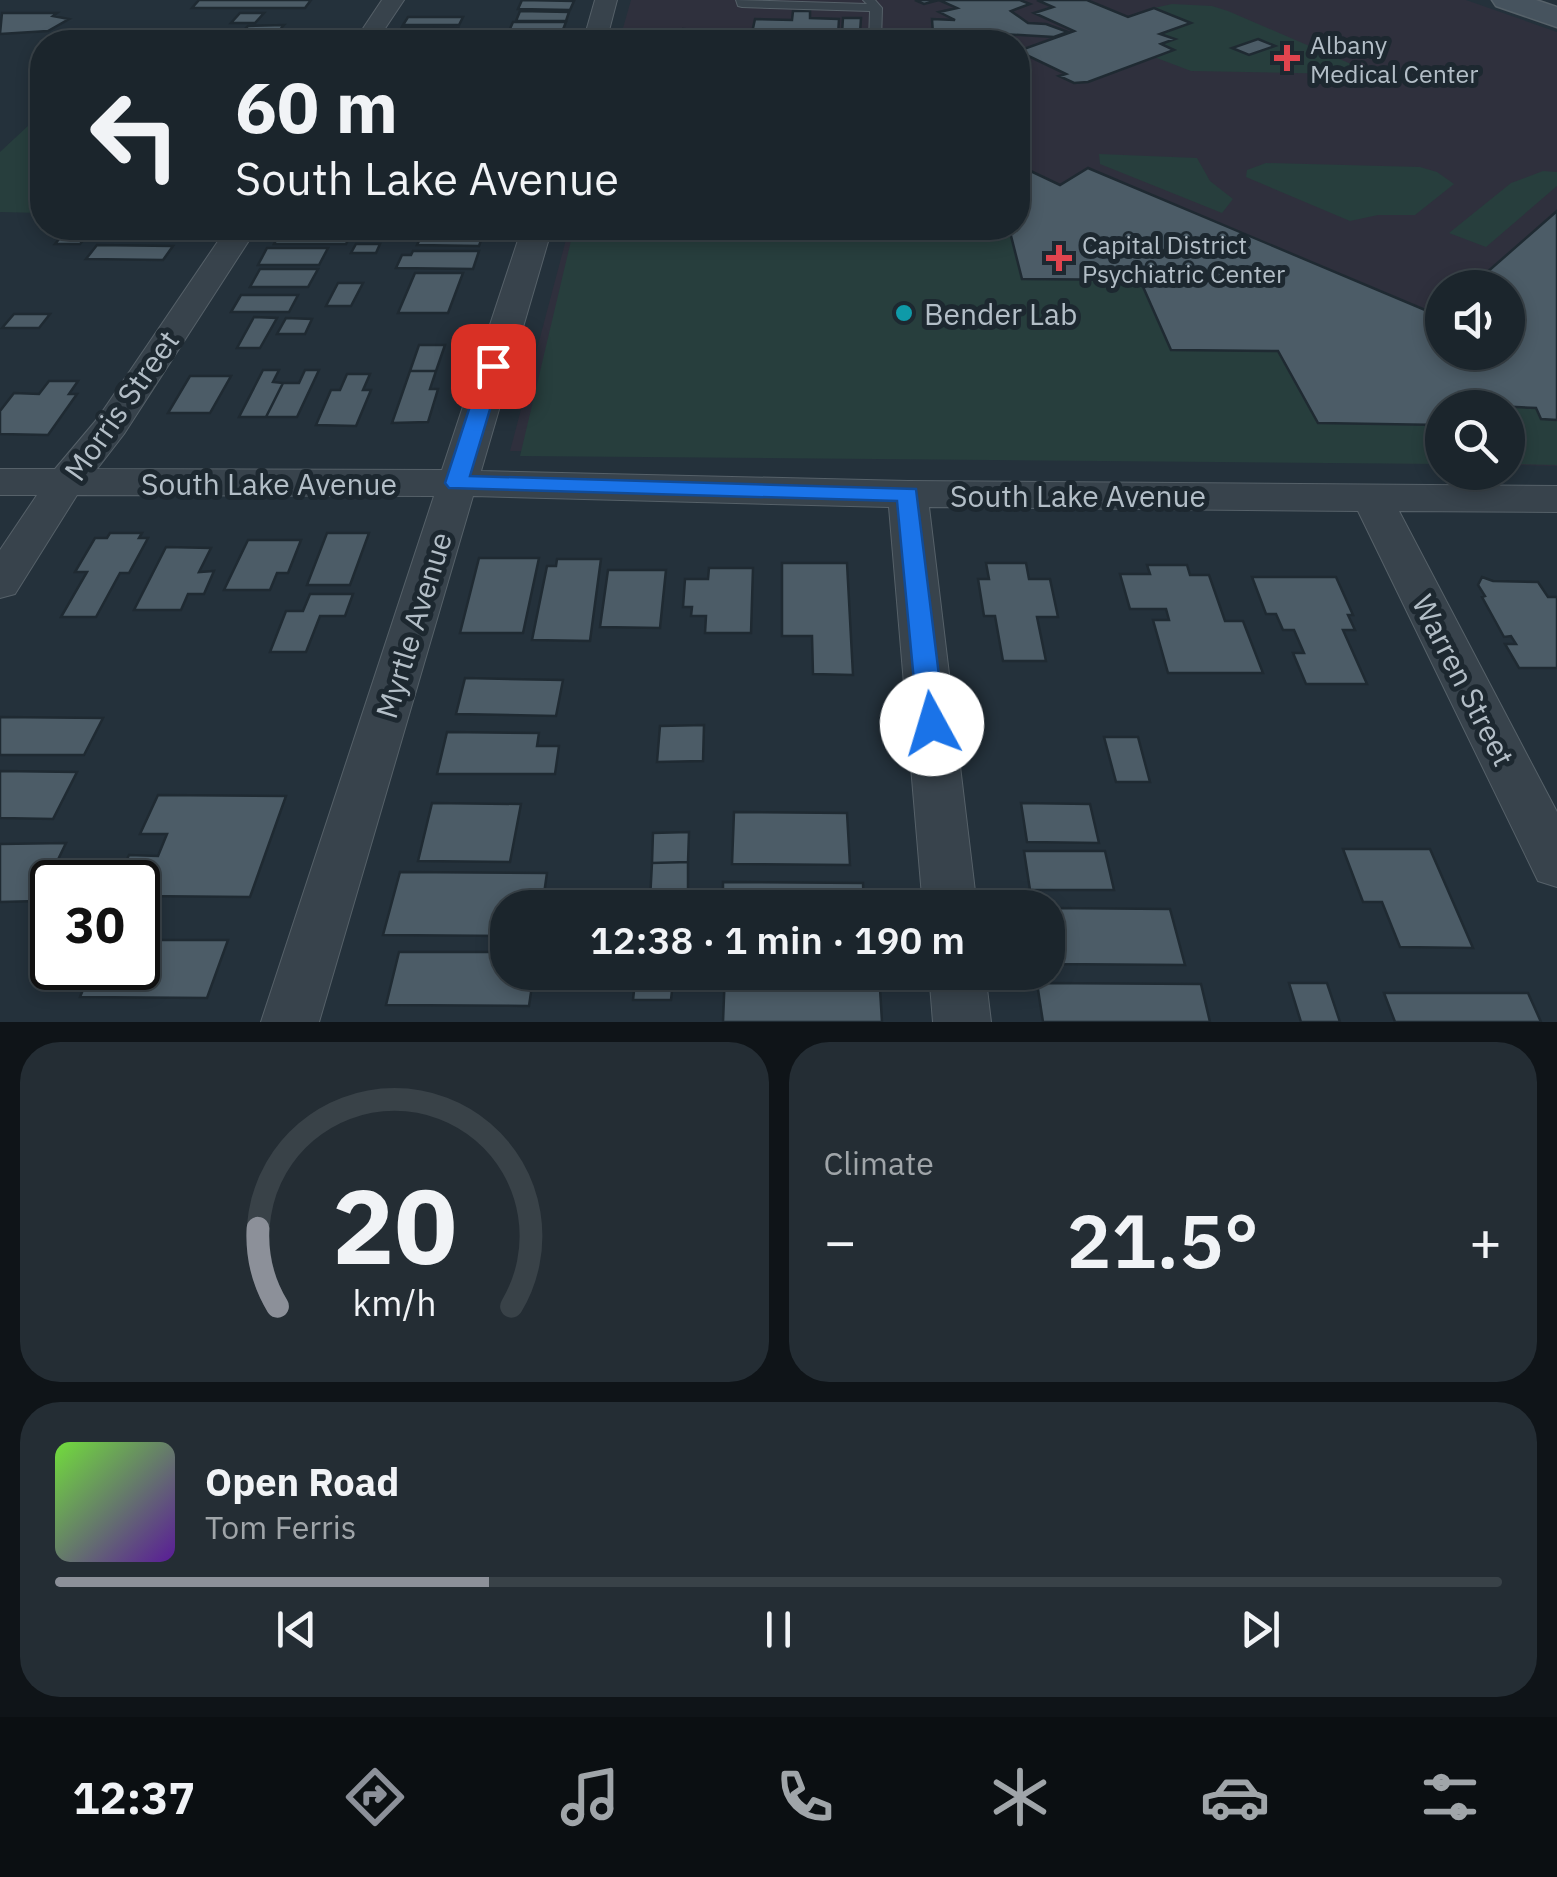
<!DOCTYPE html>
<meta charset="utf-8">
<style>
body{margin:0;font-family:"IBM Plex Sans",sans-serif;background:#242d34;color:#f1f3f6;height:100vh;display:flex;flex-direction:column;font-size:38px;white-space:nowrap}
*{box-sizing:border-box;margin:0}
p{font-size:32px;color:#a0a5a9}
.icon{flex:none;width:55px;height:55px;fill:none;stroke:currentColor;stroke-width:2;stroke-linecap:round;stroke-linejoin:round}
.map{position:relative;height:1022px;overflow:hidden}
.drawer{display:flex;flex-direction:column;gap:20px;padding:20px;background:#0f1418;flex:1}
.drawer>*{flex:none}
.top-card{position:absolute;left:30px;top:30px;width:1000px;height:210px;border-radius:40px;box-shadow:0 5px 15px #0003,0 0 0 2px #394248;background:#1b252c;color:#f1f3f6;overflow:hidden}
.buttons{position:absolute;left:1425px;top:270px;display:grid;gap:20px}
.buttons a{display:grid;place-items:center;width:100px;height:100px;border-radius:50%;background:#1b252c;box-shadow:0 5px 15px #0003,0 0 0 2px #394248;font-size:50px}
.speed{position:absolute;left:30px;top:860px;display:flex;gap:20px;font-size:50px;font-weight:700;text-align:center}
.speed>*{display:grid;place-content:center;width:130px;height:130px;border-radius:50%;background:#1b252c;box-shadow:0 5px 15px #0003,0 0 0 2px #394248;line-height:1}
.speed .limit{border:5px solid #111;border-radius:15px;background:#fff;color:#111}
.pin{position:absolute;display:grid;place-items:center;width:85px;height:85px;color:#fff;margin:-42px;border-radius:20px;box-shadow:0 5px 15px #0006}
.me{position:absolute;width:110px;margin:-55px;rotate:354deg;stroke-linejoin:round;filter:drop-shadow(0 0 8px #0008)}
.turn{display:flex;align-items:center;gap:35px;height:210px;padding:0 40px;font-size:45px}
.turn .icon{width:130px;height:130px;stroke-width:2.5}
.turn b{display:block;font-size:70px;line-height:85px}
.big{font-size:75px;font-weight:600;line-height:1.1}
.drawer .card{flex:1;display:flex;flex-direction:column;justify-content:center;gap:15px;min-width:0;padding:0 35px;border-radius:40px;background:#242d34}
.drawer .dial{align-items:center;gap:0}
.dial svg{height:260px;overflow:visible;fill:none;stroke:#394248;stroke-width:7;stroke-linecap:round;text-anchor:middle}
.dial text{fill:#f1f3f6;stroke:none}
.song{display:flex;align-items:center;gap:30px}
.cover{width:120px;height:120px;border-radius:15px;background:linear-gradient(135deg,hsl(100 70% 55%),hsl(270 70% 35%))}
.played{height:10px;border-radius:5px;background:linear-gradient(90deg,#8c9099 30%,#394248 30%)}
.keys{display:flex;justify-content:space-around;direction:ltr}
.heat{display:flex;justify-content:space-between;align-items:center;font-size:55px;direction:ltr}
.drawer .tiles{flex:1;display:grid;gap:20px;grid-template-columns:1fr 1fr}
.card:last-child{grid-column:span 2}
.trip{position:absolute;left:490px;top:890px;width:575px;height:100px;border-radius:40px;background:#1b252c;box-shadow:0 5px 15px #0003,0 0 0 2px #394248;font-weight:600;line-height:100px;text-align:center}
.dock{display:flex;height:160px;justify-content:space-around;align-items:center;background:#0b0f12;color:#a0a5a9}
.dock .icon{width:70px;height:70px}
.dock .active{color:#8c9099}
.dock b{font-size:45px;color:#f1f3f6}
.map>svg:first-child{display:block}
</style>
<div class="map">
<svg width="1557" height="1022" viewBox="0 0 1557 1022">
<rect width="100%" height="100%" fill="#24313b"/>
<!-- medical -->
<path fill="#2f303d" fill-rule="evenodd" d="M631 0H1466L1557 32V466L1508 465V408H1442V464L510 451 569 228H1018V42H619ZM1442 288H1508V352H1442Z"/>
<!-- green -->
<path fill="#273e3d" d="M1172 4 1212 6 1228 11 1351 64 1354 69 1346 74 1191 71 1154 57 1173 50 1161 44 1173 39 1160 34 1189 23 1154 8Z
M29 125H42V213L0 212V152Z
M1099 154 1197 158 1210 181 1233 199 1222 213 1100 164Z
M1266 163 1420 167 1437 172 1454 184 1415 215H1378L1350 221 1246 177 1247 170Z
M1543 171 1557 172V186L1486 247 1449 233 1511 183Z
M574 228H1009L1022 279 1140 280 1171 350 1278 351 1318 423 1442 425V464L520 456Z
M1477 405 1536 408 1541 419 1557 420V465L1508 464V408Z"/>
<!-- building -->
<path fill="#4c5c67" stroke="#1f2a32" stroke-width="2.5" d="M199 0H311L305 8H192Z
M522 0 574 1 570 10 518 9Z
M915 0H1020L1030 4 1011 11 1028 23 1046 24 1068 32 1054 37 1001 34 1002 42H898L897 34H933L932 19 955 20 939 12 957 8 939 0 924 4Z
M1037 0H1087L1128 17 1154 8 1191 23 1160 34 1175 39 1161 44 1174 50 1088 82 1074 83 1059 76 1066 74 1018 51 1074 31 1034 13 1053 7Z
M520 11 569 12 566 21H516Z
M793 11H810V18L839 19 838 35 813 34 811 42 679 41 683 29 752 33 755 19 792 20Z
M2 13H57L53 16 69 19 48 31 0 34Z
M240 13H264L255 23H231Z
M408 17H463L459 25H403Z
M843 18H861L860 33H842Z
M513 22H566L562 32 509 31Z
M284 25 277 33 242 32 248 26Z
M402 27 458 28 454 36H397Z
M507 33H561L558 42H503Z
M395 38H453L451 42H392Z
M1258 39 1275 46 1249 55 1232 48Z
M1020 166 1060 185 1088 168 1437 315 1442 311V352H1508V288H1469L1557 211V420L1541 419 1536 408 1477 405 1442 408V425L1318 423 1278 351 1171 350 1140 280 1022 279 1009 228H1018Z
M116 228H185L177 239H107Z
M283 228H354L346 244H274Z
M425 229H485L479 246 417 245Z
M65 232H90L80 244H55Z
M356 244H380L376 253H351Z
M97 245 173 246 163 260 86 259Z
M267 248H328L319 265H258Z
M413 251H479L473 269 396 268 402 255H411Z
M260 269H318L308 287H250Z
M415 273H463L448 313H398Z
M338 283H363L351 306H326Z
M241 295H298L289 312H231Z
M14 314H50L39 328H2Z
M254 317 277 318 260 348H237Z
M286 318 312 319 305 334H277Z
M419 345H445L436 371H410Z
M263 370H279L273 382 283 383 266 417H239Z
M305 370H319L297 417H266L283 383H299Z
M410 371H436L430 389H438L428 422 392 423Z
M347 374H370L363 390H371L356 426 316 425 331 390H340Z
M190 376H231L210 413H168Z
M49 381H78L69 394H77L48 435 0 434V411L14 393 39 394Z
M110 533H142L139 538H148L129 573H120L96 617H61L87 572H75L95 538H107Z
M327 533H369L350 585H307Z
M248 540H301L288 573H277L270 590H224Z
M166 547 211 548 199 572 214 571 204 594H188L181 610H134Z
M479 558H539L523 633H460Z
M557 559H601L590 641 532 640 547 566H556Z
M782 563H847L853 675 813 674 812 636H782Z
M986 563H1026L1029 579H1050L1058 617H1037L1046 661H1003L995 616H984L978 579H989Z
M1147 565H1187L1190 575H1209L1225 621H1243L1263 673H1168L1153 620H1169L1166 609H1130L1120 574H1150Z
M709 568H753L751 633H705L706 616H691L692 607H683L685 579H708Z
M608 570H666L660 628 600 627Z
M1252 577H1336L1353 615H1348L1355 630H1343L1367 684H1306L1293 653H1304L1294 630H1283L1276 614H1266Z
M1482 577 1493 581 1538 582 1548 597H1557V668H1519L1505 644H1516L1511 636 1504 637 1482 597 1485 596 1478 585Z
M310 594H353L345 616H320L306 652H270L286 611H303Z
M465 678 563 680 556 716 456 714Z
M0 717 103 718 84 755H0Z
M704 725 703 761 657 762 660 726Z
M447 732 539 733 537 746H559L555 774H437Z
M1104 737H1138L1150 782H1116Z
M0 771 77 772 53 819 0 818Z
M158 795 286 796 250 897 138 896V882H117L129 855 158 856 167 834H140Z
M432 803 521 804 510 862 418 861Z
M1021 803 1090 804 1099 843 1027 842Z
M734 812 847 813 850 865 732 864Z
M689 832 688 862 652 863 653 833Z
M66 843 38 901 0 902V844Z
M1343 849H1430L1473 948 1400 947 1382 902H1363Z
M1024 851H1105L1114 890H1030Z
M688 862V898L650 900 652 863Z
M400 872 547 873 542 908H508V936L383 935Z
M723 882 863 883 864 908H712L713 897H723Z
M1048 908 1170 909 1185 965 1048 964Z
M138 940H228L207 998 80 997 92 968H138Z
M399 952H508V972H534L529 1006 386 1005Z
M636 972H674L671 1000H633Z
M725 972H879L882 1022H723Z
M1037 983 1201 984 1210 1022H1043Z
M1289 983H1327L1340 1022H1301Z
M1384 993H1528L1541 1022H1395Z"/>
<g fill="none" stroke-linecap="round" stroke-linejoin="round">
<!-- lane casing -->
<g stroke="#566169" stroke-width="2">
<path id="lane" d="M736 0 867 4 863 0H875L882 8 881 42H869L870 11 742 7 738 6Z"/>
</g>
<!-- street casing -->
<g stroke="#566169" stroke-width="2">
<path id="street" d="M382 0H404L376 42H354Z
M595 0H617L606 42H583Z
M227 228H257L124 434 97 469 442 470 522 228H552L481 471 908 481 1557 486V512L1399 511 1557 812V887L1538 881 1358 511 929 507 977 908H923L889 507 473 496 319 1022H261L434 496 77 495 15 594 0 598V550L37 495H0V469H55L98 418Z
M929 972H985L991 1022H933Z"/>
</g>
<!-- secondary casing -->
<g stroke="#566169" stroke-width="3">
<path id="secondary" d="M1492 0H1536L1557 7V27L1496 6Z"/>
</g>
<!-- lane -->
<use href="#lane" fill="#38434c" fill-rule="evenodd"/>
<!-- street -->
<use href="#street" fill="#38434c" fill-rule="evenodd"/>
<!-- secondary -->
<use href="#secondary" fill="#46535e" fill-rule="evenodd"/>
</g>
<!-- route -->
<path fill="#1a73e8" stroke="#114b97" stroke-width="2.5" d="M493 360 503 366 470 476 916 489 945 724 941 731 932 735 922 731 918 724 897 501 449 488 445 483 483 366Z"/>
<!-- markers -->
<g fill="#e0444e" stroke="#1d2830" stroke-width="4">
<path d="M1282 43h10v10h10v10h-10v10h-10v-10h-10v-10h10z"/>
<path d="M1054 243h10v10h10v10h-10v10h-10v-10h-10v-10h10z"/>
</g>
<circle fill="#0f9aa8" stroke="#1d2830" stroke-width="4" cx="904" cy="313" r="10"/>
<g text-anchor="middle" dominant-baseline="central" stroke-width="10" stroke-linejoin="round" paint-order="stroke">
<!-- far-poi labels -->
<g font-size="25" fill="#b3bec7" stroke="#1d2830" text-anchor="start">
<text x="1310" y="44">Albany<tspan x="1310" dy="29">Medical Center</tspan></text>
<text x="1082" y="244">Capital District<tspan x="1082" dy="29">Psychiatric Center</tspan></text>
</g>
<!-- poi labels -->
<g font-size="30" fill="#b3bec7" stroke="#1d2830" text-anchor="start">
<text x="924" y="313">Bender Lab</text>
</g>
<!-- street labels -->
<g font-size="30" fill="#b3bec7" stroke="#1d2830">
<text transform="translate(121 405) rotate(-55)">Morris Street</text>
<text x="269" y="483">South Lake Avenue</text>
<text x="1078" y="495">South Lake Avenue</text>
<text transform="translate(413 625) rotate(-73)">Myrtle Avenue</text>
<text transform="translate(1464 680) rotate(63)">Warren Street</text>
</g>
</g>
</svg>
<div class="buttons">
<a><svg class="icon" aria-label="sound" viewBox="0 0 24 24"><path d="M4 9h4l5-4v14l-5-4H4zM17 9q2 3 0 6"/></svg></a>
<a><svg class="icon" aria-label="search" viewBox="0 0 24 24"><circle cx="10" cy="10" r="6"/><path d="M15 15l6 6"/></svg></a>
</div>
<div class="speed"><div class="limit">30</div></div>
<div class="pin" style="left:493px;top:366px;background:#d93025"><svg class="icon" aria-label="arrive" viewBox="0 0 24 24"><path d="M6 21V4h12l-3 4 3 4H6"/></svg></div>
<svg class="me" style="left:932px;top:724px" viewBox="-20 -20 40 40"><circle r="19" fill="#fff"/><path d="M0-13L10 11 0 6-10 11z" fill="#1a73e8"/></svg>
<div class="trip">12:38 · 1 min · 190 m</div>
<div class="top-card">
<div class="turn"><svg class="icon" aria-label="left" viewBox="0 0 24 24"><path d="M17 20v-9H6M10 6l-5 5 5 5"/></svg><div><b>60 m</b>South Lake Avenue</div></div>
</div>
</div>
<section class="drawer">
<div class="tiles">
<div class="card dial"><svg viewBox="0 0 100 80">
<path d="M14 69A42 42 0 1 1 86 69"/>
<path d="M14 69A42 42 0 0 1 8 45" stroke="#8c9099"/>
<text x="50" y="56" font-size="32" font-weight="700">20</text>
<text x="50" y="72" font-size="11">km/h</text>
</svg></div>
<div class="card"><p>Climate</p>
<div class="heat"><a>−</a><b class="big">21.5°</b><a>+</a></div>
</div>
<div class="card">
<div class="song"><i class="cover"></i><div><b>Open Road</b><p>Tom Ferris</p></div></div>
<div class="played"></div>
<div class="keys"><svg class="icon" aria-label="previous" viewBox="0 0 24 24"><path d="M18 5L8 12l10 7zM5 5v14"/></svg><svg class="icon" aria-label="pause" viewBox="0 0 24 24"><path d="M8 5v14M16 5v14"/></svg><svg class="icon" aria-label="next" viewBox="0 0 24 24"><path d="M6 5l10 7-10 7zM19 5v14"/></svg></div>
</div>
</div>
</section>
<nav class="dock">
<b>12:37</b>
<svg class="icon active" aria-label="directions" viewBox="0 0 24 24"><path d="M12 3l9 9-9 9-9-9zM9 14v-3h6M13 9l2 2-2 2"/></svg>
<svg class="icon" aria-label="music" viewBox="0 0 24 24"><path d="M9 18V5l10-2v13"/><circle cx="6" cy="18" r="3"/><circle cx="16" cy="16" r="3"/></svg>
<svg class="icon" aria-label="phone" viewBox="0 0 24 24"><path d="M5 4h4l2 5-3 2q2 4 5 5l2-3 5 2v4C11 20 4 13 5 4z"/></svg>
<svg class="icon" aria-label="climate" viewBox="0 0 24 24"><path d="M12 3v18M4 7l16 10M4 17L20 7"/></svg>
<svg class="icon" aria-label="car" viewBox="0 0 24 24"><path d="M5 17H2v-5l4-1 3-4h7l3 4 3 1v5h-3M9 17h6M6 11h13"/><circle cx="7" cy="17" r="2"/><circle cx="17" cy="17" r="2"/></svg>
<svg class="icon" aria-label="filters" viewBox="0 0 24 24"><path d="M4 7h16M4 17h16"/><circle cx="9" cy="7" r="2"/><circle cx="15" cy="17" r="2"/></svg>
</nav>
